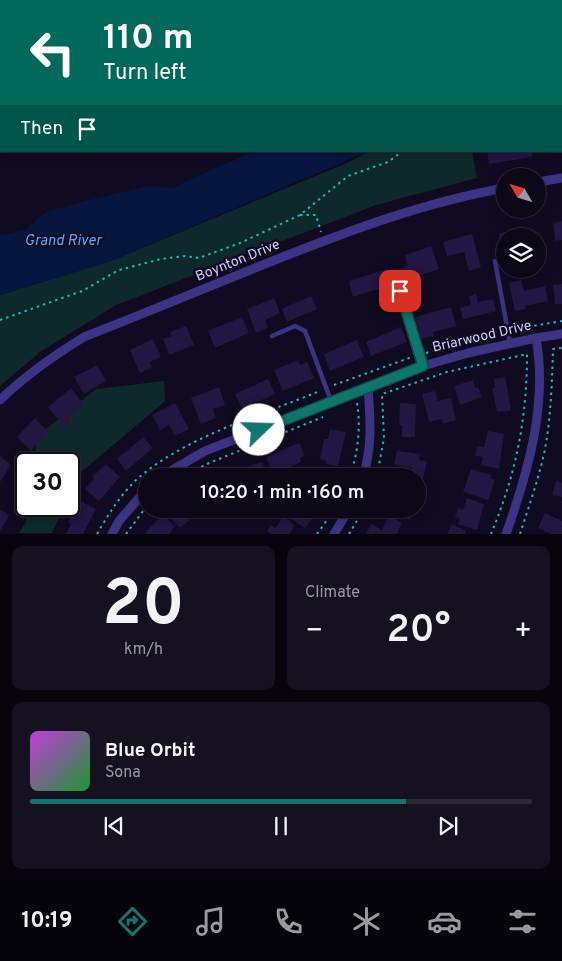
<!DOCTYPE html>
<meta charset="utf-8">
<style>
body{margin:0;font-family:Overpass,sans-serif;background:#151121;color:#f1f3f6;height:100vh;display:flex;flex-direction:column;font-size:19px;white-space:nowrap}
*{box-sizing:border-box;margin:0}
p{font-size:16px;color:#9a9aa2}
.icon{flex:none;width:28px;height:28px;fill:none;stroke:currentColor;stroke-width:2;stroke-linecap:round;stroke-linejoin:round}
.map{position:relative;height:534px;overflow:hidden}
.drawer{display:flex;flex-direction:column;gap:12px;padding:12px;background:#07040d;flex:1}
.drawer>*{flex:none}
.banner{position:absolute;left:0px;top:0px;width:562px;height:152px;box-shadow:0 2px 8px #0003,0 0 0 1px #2c2937;background:#00695c;color:#fff;overflow:hidden}
.needle{width:32px;rotate:309deg}
.tools{position:absolute;left:496px;top:168px;display:grid;gap:10px}
.tools a{display:grid;place-items:center;width:50px;height:50px;border-radius:50%;background:#0c0818;box-shadow:0 2px 8px #0003,0 0 0 1px #2c2937;font-size:25px}
.speed{position:absolute;left:15px;top:452px;display:flex;gap:10px;font-size:25px;font-weight:700;text-align:center}
.speed>*{display:grid;place-content:center;width:65px;height:65px;border-radius:50%;background:#0c0818;box-shadow:0 2px 8px #0003,0 0 0 1px #2c2937;line-height:1}
.speed .limit{border:2px solid #111;border-radius:8px;background:#fff;color:#111}
.pin{position:absolute;display:grid;place-items:center;width:42px;height:42px;color:#fff;margin:-21px;border-radius:10px;box-shadow:0 2px 8px #0006}
.me{position:absolute;width:55px;margin:-28px;rotate:69deg;stroke-linejoin:round;filter:drop-shadow(0 0 4px #0008)}
.turn{display:flex;align-items:center;gap:18px;height:105px;padding:0 20px;font-size:22px}
.turn .icon{width:65px;height:65px;stroke-width:2.5}
.turn b{display:block;font-size:35px;line-height:42px}
.then{display:flex;align-items:center;height:48px;padding:0 20px;background:#0003;gap:10px;font-size:19px}
.big{font-size:38px;font-weight:600;line-height:1.1}
.drawer .card{flex:1;display:flex;flex-direction:column;justify-content:center;gap:8px;min-width:0;padding:0 18px;border-radius:10px;background:#151121}
.drawer .dial{align-items:center;gap:0}
.dial b{font-size:65px;line-height:1}
.song{display:flex;align-items:center;gap:15px}
.cover{width:60px;height:60px;border-radius:8px;background:linear-gradient(135deg,hsl(290 70% 55%),hsl(130 70% 35%))}
.played{height:5px;border-radius:2px;background:linear-gradient(90deg,#0f766e 75%,#2c2937 75%)}
.keys{display:flex;justify-content:space-around;direction:ltr}
.heat{display:flex;justify-content:space-between;align-items:center;font-size:28px;direction:ltr}
.drawer .tiles{flex:1;display:grid;gap:12px;grid-template-columns:1fr 1fr}
.card:last-child{grid-column:span 2}
.trip{position:absolute;left:138px;top:468px;width:288px;height:50px;border-radius:25px;background:#0c0818;box-shadow:0 2px 8px #0003,0 0 0 1px #2c2937;font-weight:600;line-height:50px;text-align:center}
.menu{display:flex;height:80px;justify-content:space-around;align-items:center;background:#05030a;color:#9a9aa2}
.menu .icon{width:35px;height:35px}
.menu .on{color:#0f766e}
.menu b{font-size:22px;color:#f1f3f6}
.map>svg:first-child{display:block}
</style>
<div class="map">
<svg width="562" height="534" viewBox="0 0 562 534">
<rect width="100%" height="100%" fill="#100b20"/>
<!-- green -->
<path fill="#0e292b" d="M370 151H472L477 178 376 205 116 305 40 352 0 386V295L111 261 347 163Z
M164 381 165 401 79 474 69 497V464H34L37 436 96 389Z
M28 506H65L52 533H19L26 522Z"/>
<!-- water -->
<path fill="#06163f" d="M254 151H369L111 261 0 295V235L25 230 46 212 77 203 148 186 172 188Z"/>
<!-- building -->
<path fill="#221642" d="M487 151H532V157L489 164Z
M562 221V240L555 241 553 223Z
M531 229 532 236H505V249H502L499 233Z
M472 234 481 267 469 271 464 252 447 256 443 242Z
M431 246 439 269 401 282 397 270 408 266 405 255Z
M387 269 391 285 353 297 349 281Z
M521 280 524 291 545 286 548 301 525 306V309L515 311 509 283Z
M562 284V304H555L553 285Z
M476 294 478 302 493 299 496 311 463 319 460 308 471 305 469 296Z
M311 296 317 309 287 322 282 309Z
M274 298 280 313 265 320 268 328 256 333 247 309Z
M451 307 456 326 433 332 434 336 421 339 415 317Z
M242 317 249 333 215 348 208 331Z
M186 326 194 345 169 355 163 339 172 336 170 332Z
M401 327 407 342 371 356 366 342Z
M153 339 161 357 150 362 152 367 140 373 130 350Z
M357 340 364 357 330 371 324 354Z
M298 360 300 365 307 362 314 378 283 391 274 370Z
M97 365 106 381 84 394 74 377Z
M505 377 511 410 497 412 492 388H495L494 379Z
M268 379 275 394 242 409 235 394Z
M473 380 475 388 478 387 482 397 460 405 454 386Z
M219 387 225 405 213 409 216 418 201 424 191 398Z
M71 388 84 405 68 418 71 421 64 427 48 407Z
M435 391 438 401 451 398 456 420 443 424 442 419 429 422 422 394Z
M175 403 189 429 175 436 169 425 160 430 152 415Z
M400 403 416 404 415 437H402V425H399Z
M35 418 49 432 31 451 17 437Z
M330 429 346 432 338 466 326 464V461L320 459 324 439H328Z
M488 431 504 434 499 469 481 465 483 457 475 456 477 446 484 447Z
M143 437 153 448 126 471 117 459Z
M299 443 305 456 300 458 301 462 273 474 266 457Z
M397 451 420 454 419 460 427 461 422 483 416 482V476H410L412 468 394 465Z
M0 456 11 465 0 482Z
M262 462 268 476H240L237 470Z
M106 464 120 477 99 501 85 489 94 479 92 477Z
M318 467 337 476H314Z
M471 469 491 475 490 478 495 480 488 500 463 492Z
M556 481 562 483V497L552 495Z
M467 498 484 504 477 530 458 524 460 518 455 517 458 508 463 510Z
M82 502 96 509 83 534H66L71 524 68 522Z
M175 509H198L195 511 197 514 180 528 170 517 177 512Z
M302 509H320L305 528 290 518 294 512 297 515Z
M382 509H415L410 520Z
M1 510 9 515 0 531V511Z
M545 513 562 521V534H551L538 528Z
M162 515 175 526 169 534H144Z
M284 516 295 526 289 534H271L267 531 271 525 275 528Z
M389 516 402 523 397 534H366L371 524 382 530Z
M452 524 466 531 465 534H447Z"/>
<g fill="none" stroke-linecap="round" stroke-linejoin="round">
<!-- path -->
<path stroke="#26b6b8" stroke-width="2" stroke-dasharray="2.5 4" stroke-linecap="butt" d="M300 215H316L321 232
M0 320 82 291 119 270 161 259 185 256 199 258 240 243 300 215 348 176 388 162 403 151
M515 329 562 321
M426 353 500 331
M334 385 412 357
M184 476 209 463 323 417
M350 476C358 453 361 426 357 403
M377 476 384 438 382 394 447 372 527 354C527 419 516 474 491 534
M97 534C108 515 119 497 135 481 182 438 261 415 320 391
M126 534 146 507
M317 534 335 509
M349 534 364 509
M520 534C529 506 539 478 545 449 551 416 552 382 553 349L562 348"/>
<!-- service -->
<path stroke="#3c3382" stroke-width="4.5" d="M495 261 510 343
M400 291 423 366
M272 336 295 326 305 331 331 401"/>
<!-- minor -->
<path stroke="#3c3382" stroke-width="9" d="M30 1 34 0
M0 12H1
M538 182 562 178
M0 400C26 375 53 356 84 337 143 314 201 290 260 266 340 234 420 203 505 188
M162 476 205 451 423 366 468 353 536 338 562 334
M363 476C373 447 370 417 368 386
M112 534 119 521 146 490
M334 534 349 509
M506 534C528 472 548 404 536 338"/>
</g>
<g fill="none" stroke-linecap="round" stroke-linejoin="round">
<!-- route casing -->
<g stroke="#0a4d48" stroke-width="12">
<path id="route" d="M259 430 423 366 400 291"/>
</g>
<!-- route -->
<use href="#route" stroke="#0f766e" stroke-width="9"/>
</g>
<g text-anchor="middle" dominant-baseline="central" stroke-width="5" stroke-linejoin="round" paint-order="stroke">
<!-- street labels -->
<g font-size="14" fill="#d4cbff" stroke="#100b20">
<text transform="translate(238 261) rotate(-22)">Boynton Drive</text>
<text transform="translate(482 337) rotate(-13)">Briarwood Drive</text>
</g>
<!-- water labels -->
<g font-size="15" font-style="italic" fill="#59a6ff" stroke="#100b20">
<text x="63" y="241">Grand River</text>
</g>
</g>
</svg>
<div class="tools">
<a><svg class="needle" viewBox="-14 -14 28 28"><path d="M0-13l5 13h-10z" fill="#e53935"/><path d="M0 13l5-13h-10z" fill="#9a9aa2"/></svg></a>
<a><svg class="icon" aria-label="layers" viewBox="0 0 24 24"><path d="M12 4l9 5-9 5-9-5zM3 14l9 5 9-5"/></svg></a>
</div>
<div class="speed"><div class="limit">30</div></div>
<div class="pin" style="left:400px;top:291px;background:#d93025"><svg class="icon" aria-label="arrive" viewBox="0 0 24 24"><path d="M6 21V4h12l-3 4 3 4H6"/></svg></div>
<svg class="me" style="left:259px;top:430px" viewBox="-20 -20 40 40"><circle r="19" fill="#fff"/><path d="M0-13L10 11 0 6-10 11z" fill="#0f766e"/></svg>
<div class="trip">10:20 · 1 min · 160 m</div>
<div class="banner">
<div class="turn"><svg class="icon" aria-label="left" viewBox="0 0 24 24"><path d="M17 20v-9H6M10 6l-5 5 5 5"/></svg><div><b>110 m</b>Turn left</div></div>
<div class="then">Then<svg class="icon" aria-label="arrive" viewBox="0 0 24 24"><path d="M6 21V4h12l-3 4 3 4H6"/></svg></div>
</div>
</div>
<section class="drawer">
<div class="tiles">
<div class="card dial"><b>20</b><p>km/h</p></div>
<div class="card"><p>Climate</p>
<div class="heat"><a>−</a><b class="big">20°</b><a>+</a></div>
</div>
<div class="card">
<div class="song"><i class="cover"></i><div><b>Blue Orbit</b><p>Sona</p></div></div>
<div class="played"></div>
<div class="keys"><svg class="icon" aria-label="previous" viewBox="0 0 24 24"><path d="M18 5L8 12l10 7zM5 5v14"/></svg><svg class="icon" aria-label="pause" viewBox="0 0 24 24"><path d="M8 5v14M16 5v14"/></svg><svg class="icon" aria-label="next" viewBox="0 0 24 24"><path d="M6 5l10 7-10 7zM19 5v14"/></svg></div>
</div>
</div>
</section>
<nav class="menu">
<b>10:19</b>
<svg class="icon on" aria-label="directions" viewBox="0 0 24 24"><path d="M12 3l9 9-9 9-9-9zM9 14v-3h6M13 9l2 2-2 2"/></svg>
<svg class="icon" aria-label="music" viewBox="0 0 24 24"><path d="M9 18V5l10-2v13"/><circle cx="6" cy="18" r="3"/><circle cx="16" cy="16" r="3"/></svg>
<svg class="icon" aria-label="phone" viewBox="0 0 24 24"><path d="M5 4h4l2 5-3 2q2 4 5 5l2-3 5 2v4C11 20 4 13 5 4z"/></svg>
<svg class="icon" aria-label="climate" viewBox="0 0 24 24"><path d="M12 3v18M4 7l16 10M4 17L20 7"/></svg>
<svg class="icon" aria-label="car" viewBox="0 0 24 24"><path d="M5 17H2v-5l4-1 3-4h7l3 4 3 1v5h-3M9 17h6M6 11h13"/><circle cx="7" cy="17" r="2"/><circle cx="17" cy="17" r="2"/></svg>
<svg class="icon" aria-label="filters" viewBox="0 0 24 24"><path d="M4 7h16M4 17h16"/><circle cx="9" cy="7" r="2"/><circle cx="15" cy="17" r="2"/></svg>
</nav>
